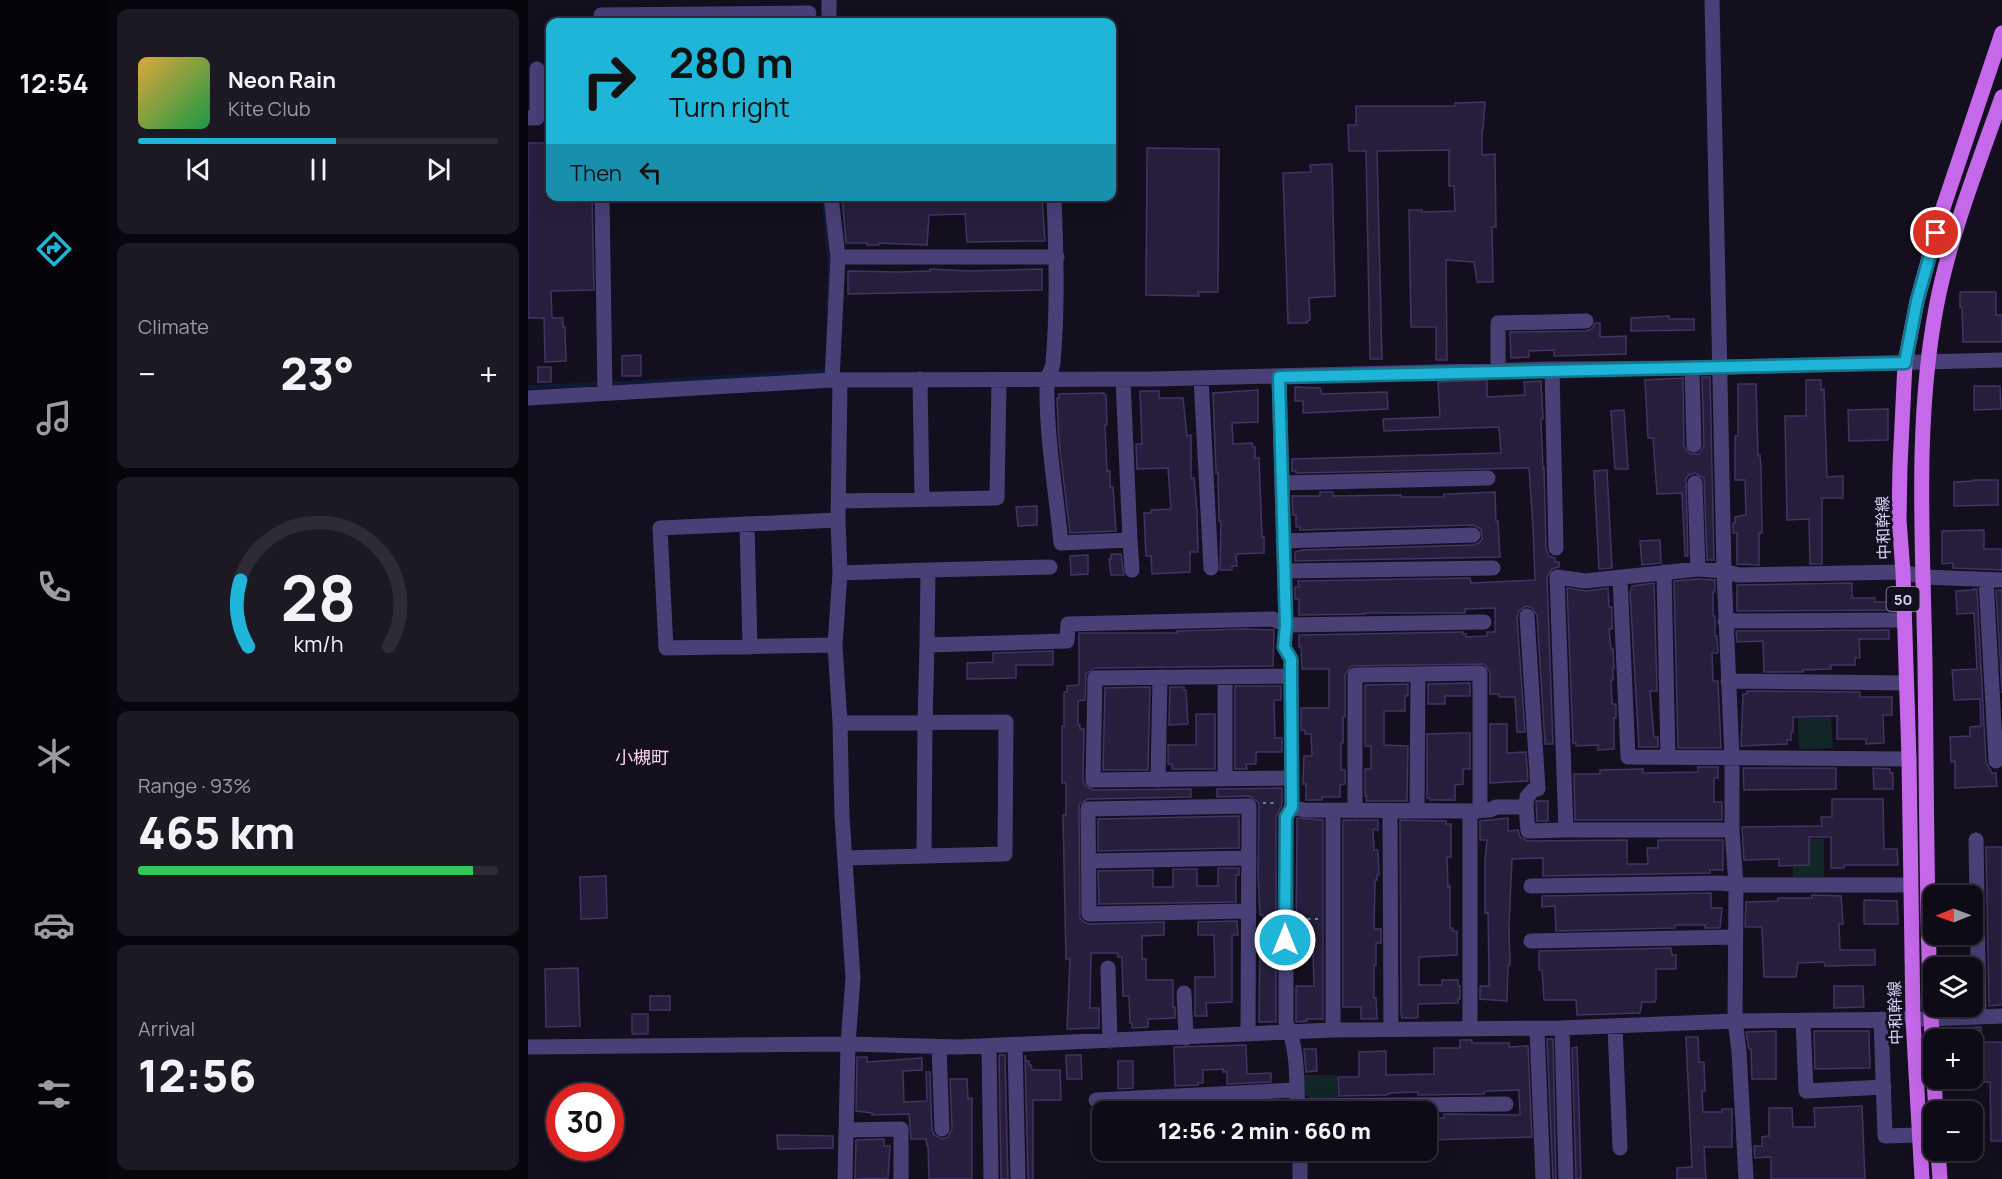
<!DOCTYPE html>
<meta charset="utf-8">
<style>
body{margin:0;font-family:Manrope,"Noto Sans JP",sans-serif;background:#1c1923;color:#f1f3f6;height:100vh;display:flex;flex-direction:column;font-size:22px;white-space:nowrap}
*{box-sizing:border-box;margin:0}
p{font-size:20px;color:#9b9ba1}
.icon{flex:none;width:33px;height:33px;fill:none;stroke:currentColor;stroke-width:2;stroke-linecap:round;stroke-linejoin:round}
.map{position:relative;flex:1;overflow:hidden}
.drawer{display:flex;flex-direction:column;gap:9px;padding:9px;background:#08060c;width:420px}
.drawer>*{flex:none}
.banner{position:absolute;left:18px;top:18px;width:570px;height:183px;border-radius:12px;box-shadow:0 6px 24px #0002,0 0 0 2px #2e2b35;background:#1eb5d9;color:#111;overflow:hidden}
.needle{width:39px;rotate:269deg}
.controls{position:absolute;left:1395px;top:885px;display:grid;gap:12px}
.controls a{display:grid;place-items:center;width:60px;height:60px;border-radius:12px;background:#0e0b16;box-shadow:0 6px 24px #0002,0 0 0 2px #2e2b35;font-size:30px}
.speed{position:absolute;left:18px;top:1083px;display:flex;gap:12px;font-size:30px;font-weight:700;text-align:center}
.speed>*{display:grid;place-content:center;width:78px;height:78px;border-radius:50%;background:#0e0b16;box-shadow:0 6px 24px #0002,0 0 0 2px #2e2b35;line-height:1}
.speed .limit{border:9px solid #d22;background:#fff;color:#111}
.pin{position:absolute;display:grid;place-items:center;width:51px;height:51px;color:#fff;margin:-26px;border:3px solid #fff;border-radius:50%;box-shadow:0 2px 6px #0007}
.me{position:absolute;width:66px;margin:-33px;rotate:0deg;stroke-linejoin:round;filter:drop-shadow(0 0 4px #0008)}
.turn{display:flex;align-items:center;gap:21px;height:126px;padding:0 24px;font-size:27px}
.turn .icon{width:78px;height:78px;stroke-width:2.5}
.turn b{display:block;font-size:42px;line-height:51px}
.then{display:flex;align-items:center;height:57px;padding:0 24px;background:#0003;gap:12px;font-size:22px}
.big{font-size:45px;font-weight:800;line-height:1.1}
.drawer .card{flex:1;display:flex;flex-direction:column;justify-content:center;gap:9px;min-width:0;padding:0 21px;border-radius:12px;background:#1c1923}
.drawer .dial{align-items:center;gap:0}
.dial svg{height:156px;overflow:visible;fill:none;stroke:#2e2b35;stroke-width:7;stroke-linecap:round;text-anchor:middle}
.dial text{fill:#f1f3f6;stroke:none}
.song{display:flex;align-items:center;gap:18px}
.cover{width:72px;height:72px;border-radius:9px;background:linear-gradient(135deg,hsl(40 70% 55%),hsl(140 70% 35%))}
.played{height:6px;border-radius:3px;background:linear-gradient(90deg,#1eb5d9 55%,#2e2b35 55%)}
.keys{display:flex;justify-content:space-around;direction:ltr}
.heat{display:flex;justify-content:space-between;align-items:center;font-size:33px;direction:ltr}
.charge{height:9px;border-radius:4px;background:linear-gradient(90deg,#34c759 93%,#2e2b35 0)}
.trip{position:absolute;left:564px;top:1101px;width:345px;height:60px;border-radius:12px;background:#0e0b16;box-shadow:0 6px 24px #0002,0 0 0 2px #2e2b35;font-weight:800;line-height:60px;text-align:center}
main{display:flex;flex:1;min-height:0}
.tabs{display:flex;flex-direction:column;width:108px;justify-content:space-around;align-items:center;background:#060409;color:#9b9ba1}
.tabs .icon{width:42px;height:42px}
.tabs .on{color:#1eb5d9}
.tabs b{font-size:27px;color:#f1f3f6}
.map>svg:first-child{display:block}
</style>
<main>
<nav class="tabs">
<b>12:54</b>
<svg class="icon on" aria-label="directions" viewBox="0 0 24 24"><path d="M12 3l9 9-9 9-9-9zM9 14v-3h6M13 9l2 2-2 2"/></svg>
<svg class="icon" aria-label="music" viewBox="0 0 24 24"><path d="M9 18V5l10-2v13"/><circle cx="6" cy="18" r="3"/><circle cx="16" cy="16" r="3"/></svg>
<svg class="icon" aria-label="phone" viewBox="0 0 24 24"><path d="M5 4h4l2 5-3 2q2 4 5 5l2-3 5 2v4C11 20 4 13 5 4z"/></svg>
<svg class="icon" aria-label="climate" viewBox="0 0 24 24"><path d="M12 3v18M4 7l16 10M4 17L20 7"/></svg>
<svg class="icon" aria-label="car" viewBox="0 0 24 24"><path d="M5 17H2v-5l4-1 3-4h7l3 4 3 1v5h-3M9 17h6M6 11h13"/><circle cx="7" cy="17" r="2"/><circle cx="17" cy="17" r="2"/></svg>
<svg class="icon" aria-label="filters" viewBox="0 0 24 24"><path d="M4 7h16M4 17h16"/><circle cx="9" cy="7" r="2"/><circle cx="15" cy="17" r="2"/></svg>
</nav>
<section class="drawer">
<div class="card">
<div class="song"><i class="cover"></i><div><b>Neon Rain</b><p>Kite Club</p></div></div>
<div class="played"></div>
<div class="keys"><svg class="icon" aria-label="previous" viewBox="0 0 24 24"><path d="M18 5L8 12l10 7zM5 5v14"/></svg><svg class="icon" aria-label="pause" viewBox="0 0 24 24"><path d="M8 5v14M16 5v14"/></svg><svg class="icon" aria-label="next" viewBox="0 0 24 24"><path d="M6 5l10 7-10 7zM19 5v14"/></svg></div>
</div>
<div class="card"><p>Climate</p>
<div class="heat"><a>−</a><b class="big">23°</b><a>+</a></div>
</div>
<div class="card dial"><svg viewBox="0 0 100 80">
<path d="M14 69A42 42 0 1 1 86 69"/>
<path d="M14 69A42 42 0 0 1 10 35" stroke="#1eb5d9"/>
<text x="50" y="56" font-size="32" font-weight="700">28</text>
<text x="50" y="72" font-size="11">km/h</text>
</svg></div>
<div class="card"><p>Range · 93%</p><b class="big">465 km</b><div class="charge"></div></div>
<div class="card"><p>Arrival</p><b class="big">12:56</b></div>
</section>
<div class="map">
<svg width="1474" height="1179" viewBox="0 0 1474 1179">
<rect width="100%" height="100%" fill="#130f1e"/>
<!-- green -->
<path fill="#132627" d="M1303 717 1305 748 1271 749 1270 718Z
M1265 839H1296V878H1265Z
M774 1075H809L810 1100H783L776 1093Z"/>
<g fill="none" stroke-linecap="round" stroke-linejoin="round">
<!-- stream -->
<path stroke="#0f1a37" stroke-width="4" d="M295 196 302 265 300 309
M81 384 298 371V368
M0 387 74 384"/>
</g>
<!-- building -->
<path fill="#271e3c" stroke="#423365" stroke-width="1.5" d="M957 102 955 130H954V155L967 154 968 227H964L965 282H949L946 262 918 260 919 360H908V327H883L881 210H894V212L927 211 926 186H921V150L849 151 854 359H842L838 151H821L820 125H828V106H927V103Z
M0 143H22V196H64L66 290 23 291 24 318H35V327H37L38 361 17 362 16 318H0Z
M619 148 691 149 690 292H670L671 296 618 295Z
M804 164 807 296 781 298 782 320 779 321V323H760L755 173 783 172 782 165Z
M328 196H510V198H514L517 241 439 242 437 214 401 215 399 245 351 243V245H339V243H318L314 197Z
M402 269 442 271 514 269V290L320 294V271L372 272 402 271Z
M1432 292H1468V315H1474V342H1435L1434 307H1432Z
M1141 316V319H1166V330L1103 331V318Z
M1067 323H1072V337L1098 336V354L1026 356V350L1001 351V357L983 358 982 332 1058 331 1064 329Z
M113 355V376H94V356Z
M10 367H23V382H10Z
M1174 377H1182L1186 560H1179L1176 478 1167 473 1161 475 1158 479 1160 556H1157L1154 493 1129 494 1125 438H1120L1117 380 1155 378 1156 446 1162 454H1171L1174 450 1176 445Z
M959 380V397L997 395 996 382 1013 381 1015 419H1013L1015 469 1016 468 1018 548 1021 556 1027 558V562H1031V567L1024 569 1019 577 1025 744H1017L1009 615 1004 608 998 606 991 611 989 617 997 732H989L987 697H971V694H962V672L956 664 823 666 817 675V717H815V743H813V770H817V784L812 785V797H794V800H778V784H775L776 756H784L783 734H777V730H773V708H801V669H774L773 647H771V635L935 632V634H938V637L959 636V632H967V608L937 609V613H837V614L771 615V599H767V587H771L770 581 942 578 943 583 1007 580 1005 527 1001 468 768 473V471H764V459L973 453 971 427 856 431 855 419 912 417 910 382Z
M1278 380H1293V390L1296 389 1299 477 1315 476V498H1294V564H1282L1281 519 1259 520 1257 416H1278Z
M1210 384H1228L1230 455H1232L1233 468 1234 533H1231V565L1209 564V533H1205V523H1207V517L1218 515 1217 480H1207V436H1210Z
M1446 386H1472L1473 409 1446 410Z
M767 387 792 388 794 394 859 392 860 409 775 413V401H767Z
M730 390V422L704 423 705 444 724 443 725 447H727V458H731L734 537H736V553L708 554 709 566H704V570H692L693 521H691L690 473H688L685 393Z
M612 391H631V398H655L659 436 663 435V478H666L669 511 670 552H662V572L624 574 623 556H618L616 513H623V510L643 509 640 468 609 469 608 444H614Z
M576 393V395H578L579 425H577L579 471H582V487H585L588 531 542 533 531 442 529 398H531V394Z
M1360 409V440L1321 441 1320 410Z
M1096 410 1100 469H1087L1083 411Z
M1079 470 1084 568 1071 569 1066 471Z
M1445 480H1470V505L1426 506V482L1445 481Z
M792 492H805V496L873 495V497H916V494H923L967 492 968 521H970L972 557 767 561V552L774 550 945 545 951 543 954 539 953 529 945 525 772 530V527H768V515H765L764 496H792Z
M509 506V525L490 526 488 507Z
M1456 530V549H1474V570L1425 568V563L1414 564V531Z
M1132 540 1133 563 1114 565 1112 541Z
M583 554H593L596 575H583L581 559H583Z
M560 555V574L543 575 542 556Z
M1170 579 1187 580V592H1185V616H1187V636H1189L1190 653H1184L1185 681H1190L1193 748H1150L1146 581Z
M1126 583 1129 691H1122L1126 737H1130V747H1111L1102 592 1104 586Z
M1324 583V598H1347V602H1360V610L1209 611V585Z
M1039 588 1058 591 1080 588 1081 607H1084V629H1081L1083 649H1085L1086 668H1085V680H1083L1084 704H1088V718H1086V749L1070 750V745L1048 746V743H1045Z
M1445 589H1449L1458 762 1464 773H1468L1469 786 1427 788V761L1423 762 1422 737 1442 736V727L1453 726 1452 699 1426 700 1425 682 1424 670 1449 669 1446 613 1429 614 1428 591 1445 590Z
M1468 590H1474V693Z
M716 629 746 630 745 666 567 668 558 674 557 700 550 701V725H552V729H556L555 780 557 785 565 790 663 789V797L560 799 551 805 552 918 556 922 561 924 636 922V935L614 936V959H618V980H645V1007H647V1018L620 1019V1027L604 1028V1023H602L601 996H595L594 957H590V953H563L562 1008H571V1028L539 1029 542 959H538L535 815H538V783H534V726H536V692H539V686L551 685V633H649V631Z
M1361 630V639H1331L1332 658H1327V665H1303V669L1275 670V672H1236L1235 641 1209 642 1208 631Z
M525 651V665H488V678L439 679V663L465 662V653Z
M942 683V696H917V704H900V684Z
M880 684V696H877V711H856V745L880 746 879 801H838L839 796H837V769H843V746H837V685Z
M707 686H753V700H746L747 738H754V752H728V764H718L719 769H707Z
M622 687 620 770H575L577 688Z
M642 687H656V690H658L660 724 641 725Z
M1219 691 1332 692V697H1364V715H1355L1356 743 1338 744V739H1309V716L1265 717V732H1263V740H1259V744L1213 746 1215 694H1219Z
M668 714H687V769H644V764H640V745H668Z
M962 724H979V753L998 752 1000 781 962 783Z
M932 733H942V769H935V784L927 785V800H902V798H899V734Z
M1170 767H1190V778H1186V802H1194V820H1047L1046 774H1072V770L1115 769V773L1170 772Z
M1215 768H1308V789L1216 790Z
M1345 768 1362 769V773H1365V789H1346Z
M754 788V805L748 817V1022H731L732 942H735V915H732L730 875 731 805 729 801 721 796 689 797V789Z
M1304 799H1355L1356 849H1369L1370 865H1316V868H1303V837H1281V865L1251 866V859L1216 860 1214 827 1294 826 1293 817H1304Z
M1008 801H1020V821H1009Z
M711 816V848L570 851V819Z
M769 818 795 820V1019H779V1021L768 1022V986H786L785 952H768Z
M980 818V831L990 830 992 837 1000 841 1099 840V864H1120L1119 848H1130V840H1195V870H1182V873L1015 876V858L984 859 981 925 982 965H980L979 1001 952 999V986H961V969L960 912 957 913V860L959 840H952V821Z
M815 820H850V830L845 829 846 850H850L851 875H849V880H847L846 929H853V943H848V965H846V998H848L849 1019H833V1007H815Z
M872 820 918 821V824H923V857H919L920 887 922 886V928H925V931H929V955L891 957V985H914V980H930V986H932V999H930V1003L890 1004V1017L888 1018H874L873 1013Z
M1458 847H1474V1005L1461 1006Z
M690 868H711V875H708V902L571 904 570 871 625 870V887H645V869H669V886H690Z
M78 876 79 918 53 919 52 877Z
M1183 893V908H1194L1192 928H1177V925H1147V928L1028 931 1027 906 1014 907V896Z
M1284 895 1313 896 1315 924H1311L1312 950H1347V965L1297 966 1296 962 1270 963 1268 977H1236L1234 927H1217L1218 902 1250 901V898H1284Z
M1336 900 1369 901 1370 924H1336Z
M709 921 710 935H704V1002L678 1003 679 1016H667V977H687L686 935H670V922Z
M1143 948 1144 955H1148V969H1128V999L1127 1002H1114L1112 1013 1049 1015 1048 1000H1016L1014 970H1011V951Z
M50 968 52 1026 18 1027 17 969Z
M1306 986H1335L1336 1007 1306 1008Z
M122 996H142V1010H122Z
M104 1014H120V1034H104Z
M1453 1027V1040L1422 1038V1028Z
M1248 1031V1079H1224L1223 1049H1221L1218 1032Z
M1286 1031H1341L1342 1068 1287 1069Z
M1158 1037H1170L1171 1062H1176L1177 1091H1174L1175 1112H1194V1109H1204V1147H1176L1178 1179H1149V1168L1164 1167Z
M1019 1039H1025L1028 1179H1025Z
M932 1040H944V1043H981V1047L1000 1046 1004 1137 898 1140V1118H916V1114L992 1115 991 1090 960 1091 956 1092V1094L890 1095V1092L862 1093 858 1095 811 1096 810 1077H830L831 1075V1052L858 1051V1075L906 1074V1048H932Z
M1444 1042H1474V1141H1463L1462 1082H1444Z
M718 1045 719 1074 743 1073V1082L699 1084V1072H695V1069L675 1070V1083H670V1085L647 1086 646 1047Z
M1049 1047 1051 1106 1053 1179H1048L1044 1048Z
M776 1049H788L789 1071 778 1072Z
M471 1055H477L480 1179H473Z
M497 1055 498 1061H501V1065H503L504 1070H532L533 1100H505V1179H500Z
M538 1055H553L554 1079H539Z
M329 1057H339V1062L394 1058V1070L375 1071 376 1102 399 1101 398 1072H402L404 1129 406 1135 414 1139 420 1137 424 1129 422 1079H439L440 1099 444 1098V1179H401L400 1146H399L398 1139H383L381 1114 344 1115V1113L328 1111Z
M590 1061H605V1088L590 1089Z
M1334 1106 1337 1179H1243V1157L1227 1158 1226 1146H1234V1137L1241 1136V1108H1264L1265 1127H1287L1286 1108Z
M249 1135 305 1136V1148L250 1149Z
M356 1139V1146H362L360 1178 327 1179 328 1140Z"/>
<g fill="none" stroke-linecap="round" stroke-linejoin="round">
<!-- path -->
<path stroke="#3d9ea2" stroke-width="2" stroke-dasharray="3 4.5" stroke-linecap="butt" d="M735 803H750
M772 919H790"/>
<!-- minor -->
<path stroke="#484077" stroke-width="15" d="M301 0V22
M1184 0 1196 571 1204 758V830L1208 885 1207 1021 1211 1051 1218 1179
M73 15 281 13
M0 118H9V69
M74 196 77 393
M303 196 310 257 304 380
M526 196C528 251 530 307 525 362 525 369 519 376 519 383 518 436 528 491 533 543L602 540 595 379
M310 257H529
M1164 368 1166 445
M1024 369 1028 548
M970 371V323L1058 321
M751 377 758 625 756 647 763 659V676L764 807 758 817V1023C771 1049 768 1083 770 1112
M673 378 683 568
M392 379 394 499
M312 380 310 520 312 573 307 645 312 723 314 817 325 978 320 1044 317 1179
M0 398 304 380 627 379 1024 369 1164 368 1474 360
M754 483 960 478
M1167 483 1170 569
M312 501 469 498 471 381
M219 524 222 647
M602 540 604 570
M755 541 945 535
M400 570 522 567
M756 571 965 568
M1136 572 1140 757
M312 573 400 570 399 645 539 641 540 624 745 619 758 625 956 622
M1092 578 1100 757 1381 759
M1458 580 1468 761
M1197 621 1375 620
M307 645 138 648 132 528 310 520
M763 676 567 678 565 780 764 778
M1200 681 1378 683
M312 723 478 722 477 854 317 858
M697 779V677
M630 780 632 677
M764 807 776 810 942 811V1029
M998 807 999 797 1005 790 1010 789 999 616
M889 810 890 674
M805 811V1030
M827 811V675L952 673V811
M862 811 863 1029
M942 811 962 810 968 807H998L1000 831 1038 830
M1204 830H1038L1029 577 1057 581 1170 569 1196 571 1210 575 1375 572 1396 577 1474 580
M1448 840 1451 1017
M396 856 397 722 399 645
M561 861 721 858
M1003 886 1194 883 1208 885H1382
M1003 941 1207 937
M580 968 582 1041
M656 993 658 1038
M1353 1019 1357 1136 1391 1135
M1275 1020 1278 1091 1356 1087
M1087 1027 1092 1148
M1034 1028 1038 1179
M1009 1029 1015 1179
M720 1034 721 806 560 809 561 914 721 911
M487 1045 490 1179
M461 1046 463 1179
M0 1047 320 1044 431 1047 805 1030 1034 1028 1207 1021 1401 1019 1474 1016
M411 1047 414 1129
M568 1100 769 1090
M770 1106 978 1104
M318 1130 373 1129V1179
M772 1150V1179"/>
<!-- major -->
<path stroke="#c668ea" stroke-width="15" d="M1408 1112C1398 962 1399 813 1397 663 1395 543 1386 422 1409 303 1423 233 1450 165 1474 97
M1410 1150 1412 1179
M1394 1179 1385 1019 1381 759 1375 572 1371 520 1372 466 1377 363 1389 301 1414 211 1474 33"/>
</g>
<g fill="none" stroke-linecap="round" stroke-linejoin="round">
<!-- route casing -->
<g stroke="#14768d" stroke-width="15">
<path id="route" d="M757 940 758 817 764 807 763 676V659L756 647 758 625 751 377 1377 363 1389 301 1408 233"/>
</g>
<!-- route -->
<use href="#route" stroke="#1eb5d9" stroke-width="10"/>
</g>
<g text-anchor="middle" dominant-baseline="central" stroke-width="6" stroke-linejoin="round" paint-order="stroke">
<!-- shield labels -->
<rect fill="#130f1e" stroke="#9e98b7" stroke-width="1.5" x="1358.5" y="587" width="33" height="24" rx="4.5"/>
<g font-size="15" font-weight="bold" fill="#dad2f9">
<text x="1375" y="599">50</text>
</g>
<!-- street labels -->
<g font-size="16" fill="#dad2f9" stroke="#130f1e">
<text transform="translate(1355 528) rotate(-92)">中和幹線</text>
<text transform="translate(1367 1013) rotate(-92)">中和幹線</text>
</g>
<!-- neighbourhood labels -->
<g font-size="18" fill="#f9d4e8" stroke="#130f1e">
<text x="114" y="757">小槻町</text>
</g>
</g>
</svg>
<div class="controls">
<a><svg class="needle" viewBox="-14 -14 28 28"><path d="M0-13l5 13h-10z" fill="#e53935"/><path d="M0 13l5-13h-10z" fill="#9b9ba1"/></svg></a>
<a><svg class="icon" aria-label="layers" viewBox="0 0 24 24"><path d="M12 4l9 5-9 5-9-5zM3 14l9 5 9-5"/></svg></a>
<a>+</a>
<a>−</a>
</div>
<div class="speed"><div class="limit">30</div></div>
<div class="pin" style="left:1408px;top:233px;background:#d93025"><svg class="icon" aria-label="arrive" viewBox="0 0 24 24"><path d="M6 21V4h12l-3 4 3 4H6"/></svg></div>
<svg class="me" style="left:757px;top:940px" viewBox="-20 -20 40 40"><circle r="17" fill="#1eb5d9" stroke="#fff" stroke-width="3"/><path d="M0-11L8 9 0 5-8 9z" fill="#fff"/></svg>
<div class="trip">12:56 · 2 min · 660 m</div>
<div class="banner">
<div class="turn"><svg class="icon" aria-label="right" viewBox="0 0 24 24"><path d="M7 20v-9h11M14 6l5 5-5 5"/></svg><div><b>280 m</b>Turn right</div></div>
<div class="then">Then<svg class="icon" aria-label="left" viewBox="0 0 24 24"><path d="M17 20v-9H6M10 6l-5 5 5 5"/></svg></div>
</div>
</div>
</main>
